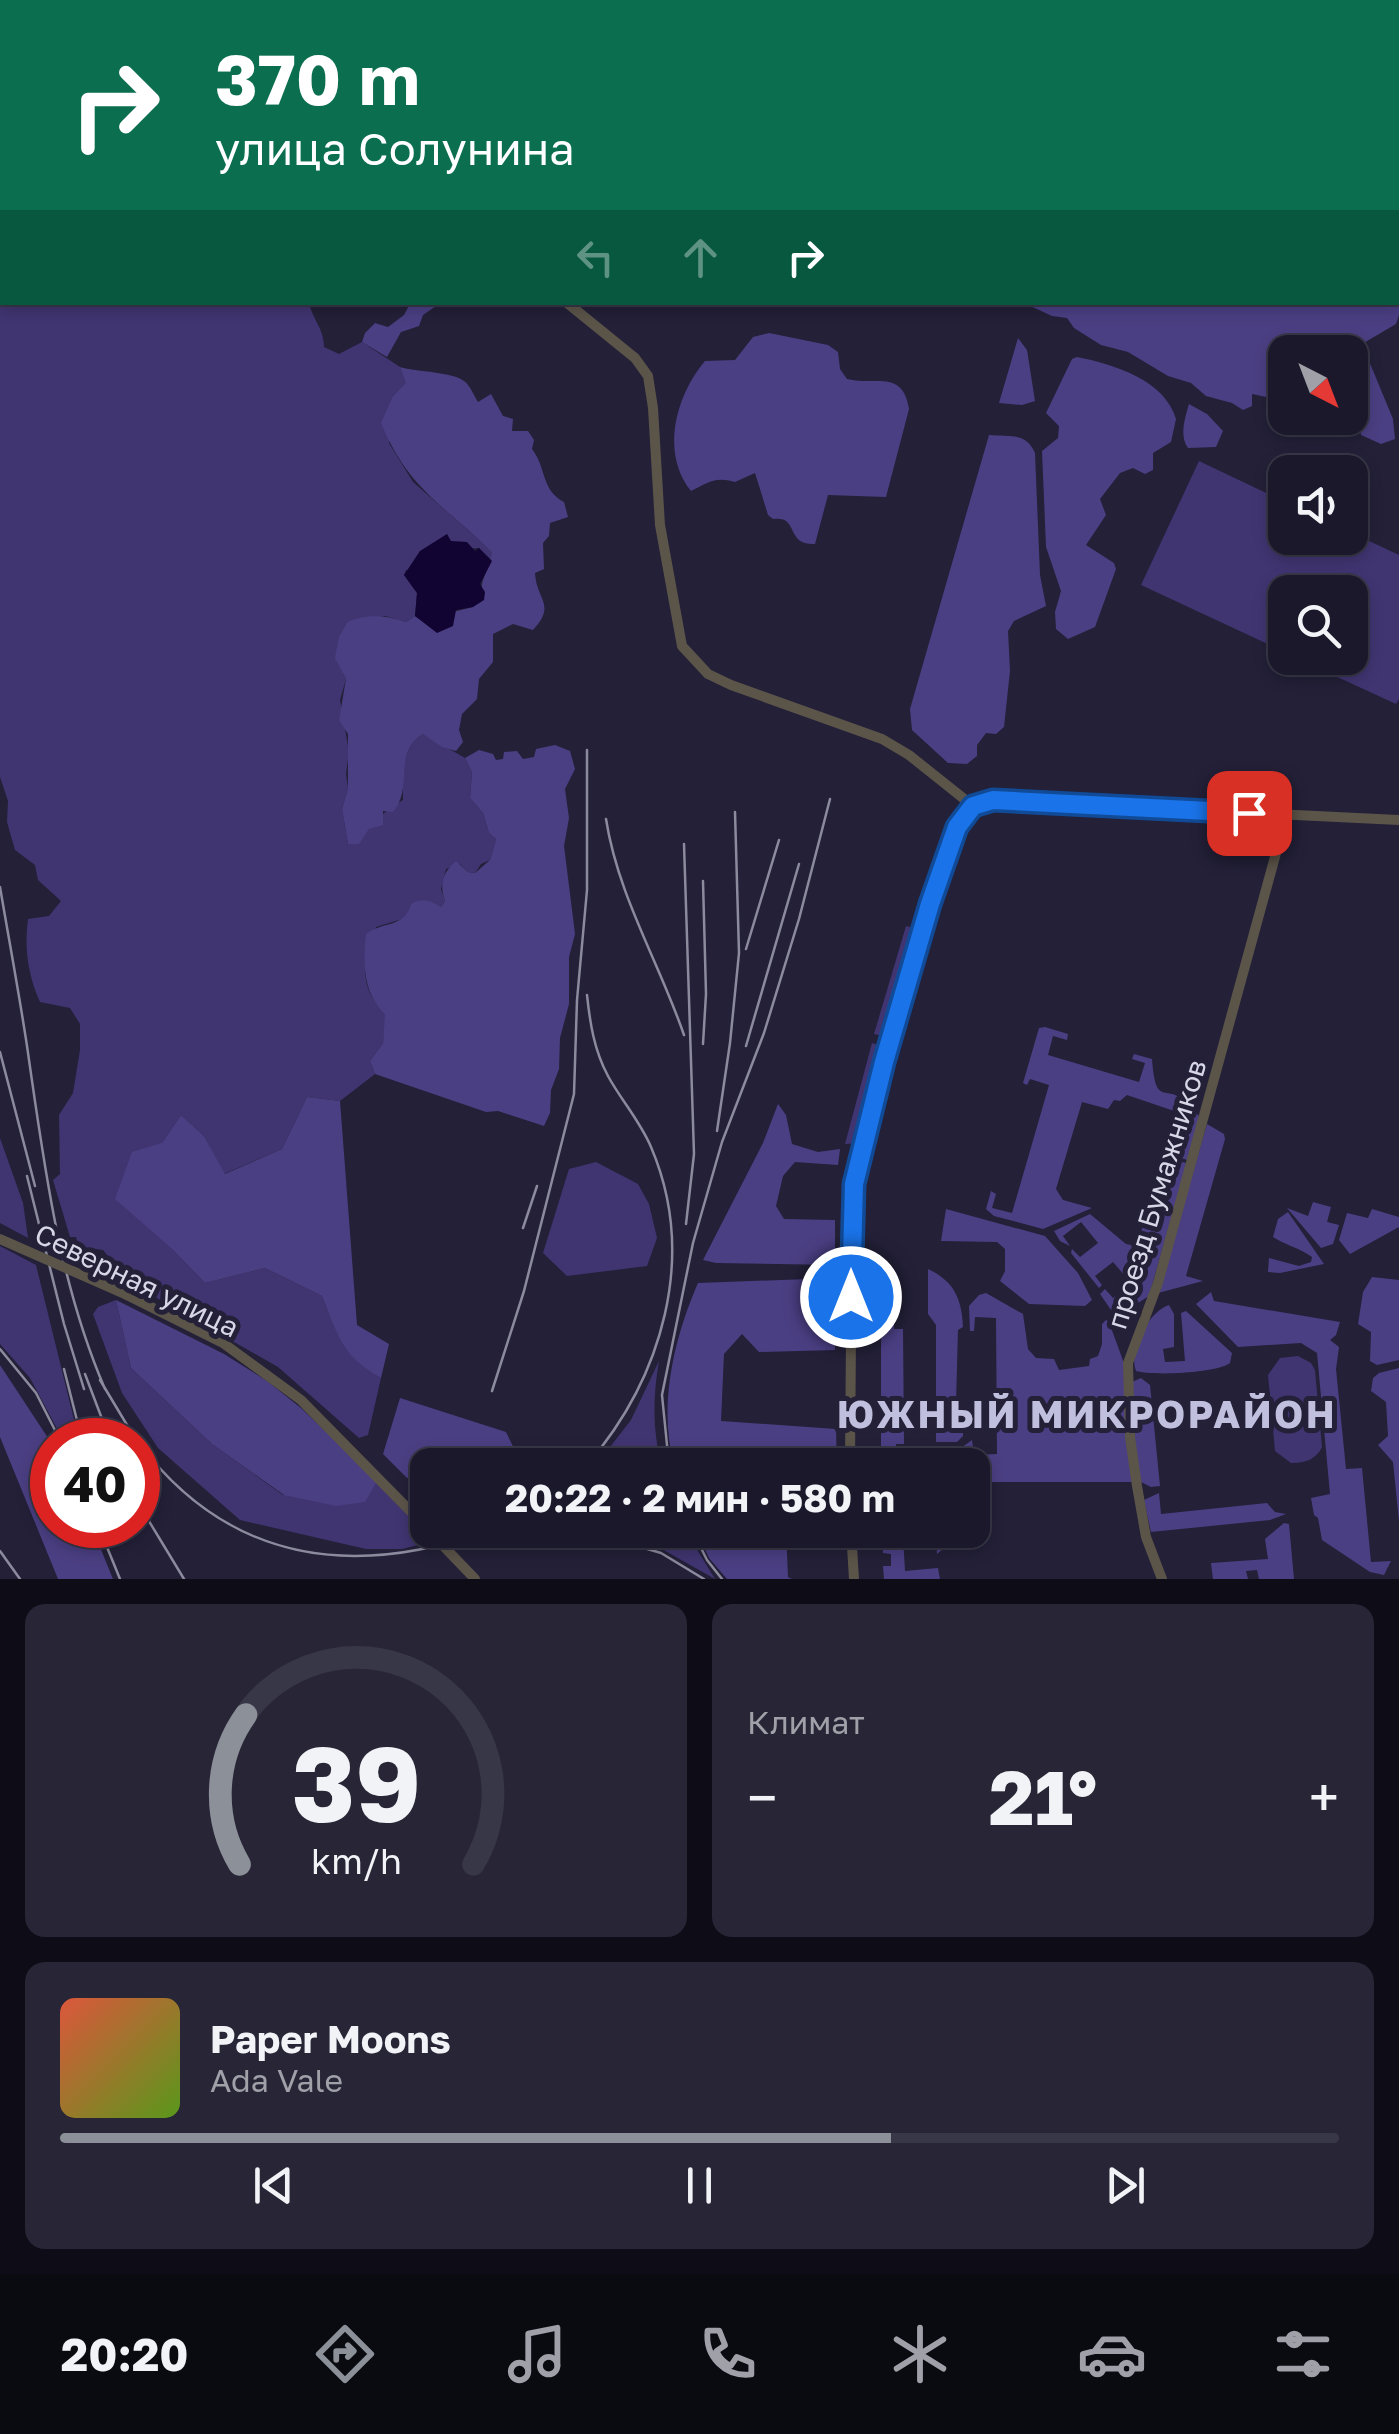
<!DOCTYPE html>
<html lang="ru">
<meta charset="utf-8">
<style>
body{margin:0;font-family:"Golos Text",sans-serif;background:#272536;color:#f1f3f6;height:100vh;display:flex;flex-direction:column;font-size:38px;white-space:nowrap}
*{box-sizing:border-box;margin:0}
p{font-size:32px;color:#9fa0a8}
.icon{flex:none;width:55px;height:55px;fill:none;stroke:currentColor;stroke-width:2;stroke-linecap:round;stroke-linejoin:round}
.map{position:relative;height:1579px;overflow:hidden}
.side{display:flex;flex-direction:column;gap:25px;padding:25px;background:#0e0d17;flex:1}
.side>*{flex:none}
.guide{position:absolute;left:0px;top:0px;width:1400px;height:305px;box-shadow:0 5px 15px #0003,0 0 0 2px #383747;background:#0b6e4f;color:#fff;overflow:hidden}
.needle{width:65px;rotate:138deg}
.buttons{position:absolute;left:1268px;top:335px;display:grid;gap:20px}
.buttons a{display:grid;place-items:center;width:100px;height:100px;border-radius:20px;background:#1a182a;box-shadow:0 5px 15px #0003,0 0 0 2px #383747;font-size:50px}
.speed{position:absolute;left:30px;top:1418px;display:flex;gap:20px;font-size:50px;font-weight:700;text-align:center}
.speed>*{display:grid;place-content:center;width:130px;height:130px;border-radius:50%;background:#1a182a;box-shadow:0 5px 15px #0003,0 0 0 2px #383747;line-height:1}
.speed .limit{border:15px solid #d22;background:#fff;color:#111}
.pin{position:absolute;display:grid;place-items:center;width:85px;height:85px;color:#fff;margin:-42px;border-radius:20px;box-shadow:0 5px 15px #0006}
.me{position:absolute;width:110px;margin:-55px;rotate:0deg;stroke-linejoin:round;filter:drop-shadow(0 0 8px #0008)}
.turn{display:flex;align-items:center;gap:35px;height:210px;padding:0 50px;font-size:45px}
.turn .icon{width:130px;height:130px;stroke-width:2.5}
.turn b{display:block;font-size:70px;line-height:85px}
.lanes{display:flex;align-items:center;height:95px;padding:0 50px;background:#0003;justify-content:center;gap:50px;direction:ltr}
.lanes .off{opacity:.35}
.big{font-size:75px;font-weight:700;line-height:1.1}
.side .card{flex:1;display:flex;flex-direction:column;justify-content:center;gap:15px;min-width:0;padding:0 35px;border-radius:20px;background:#272536}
.side .dial{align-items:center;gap:0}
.dial svg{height:260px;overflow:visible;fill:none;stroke:#383747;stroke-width:7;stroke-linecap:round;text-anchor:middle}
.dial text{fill:#f1f3f6;stroke:none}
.song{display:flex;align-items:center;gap:30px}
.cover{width:120px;height:120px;border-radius:15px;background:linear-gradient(135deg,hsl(10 70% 55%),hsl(90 70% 35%))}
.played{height:10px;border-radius:5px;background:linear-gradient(90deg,#8c9099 65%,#383747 65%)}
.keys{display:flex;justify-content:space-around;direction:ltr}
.heat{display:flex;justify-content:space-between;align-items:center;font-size:55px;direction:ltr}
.side .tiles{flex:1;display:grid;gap:25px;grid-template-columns:1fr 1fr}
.card:last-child{grid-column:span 2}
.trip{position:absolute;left:410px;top:1448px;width:580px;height:100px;border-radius:20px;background:#1a182a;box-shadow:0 5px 15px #0003,0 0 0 2px #383747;font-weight:700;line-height:100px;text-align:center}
.tab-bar{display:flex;height:160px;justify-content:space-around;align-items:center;background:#0a0a11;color:#9fa0a8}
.tab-bar .icon{width:70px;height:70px}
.tab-bar .on{color:#8c9099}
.tab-bar b{font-size:45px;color:#f1f3f6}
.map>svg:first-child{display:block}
</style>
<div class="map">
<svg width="1399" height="1579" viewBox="0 0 1399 1579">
<rect width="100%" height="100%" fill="#232038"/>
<!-- green -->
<path fill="#403571" d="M402 0H927V2Z
M0 224H2V302L309 303C313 320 324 329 324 347L339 354 362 342 400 367 407 383 393 396 389 443 413 482 493 552 492 561 479 548 420 551 410 570H406L404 575 417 593 415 616 406 622 385 616 347 622C335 644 334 656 346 679L340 700 349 752 346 774 348 788 342 809 348 844C369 830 381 812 403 800 403 774 400 749 423 734L465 758 472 772 470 798 483 813 489 833 496 839 490 860 481 864 475 873 468 872 460 864 446 869 441 889 445 901 441 907 376 927C363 960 357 987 386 1014L383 1043 370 1061 375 1074 340 1101 307 1097 282 1149 224 1174 204 1136 181 1115 162 1143 171 1248 205 1283 265 1268 322 1296C336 1332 346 1360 381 1378L368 1435 359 1438 278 1367 115 1274V1265L103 1250 88 1248 73 1256 71 1248 78 1245 76 1237H70L53 1180 60 1174 59 1115 73 1093 80 1050V1024L70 1008 40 1002C28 975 24 948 28 919L49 916 61 901 38 880 35 865 15 850 7 822 8 801 0 777Z
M1199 461 1285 502V538H1350V532L1399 555V699L1396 704 1296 658H1350V592H1285V652L1141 585Z
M906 926 921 930 889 1037 874 1034Z
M872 1043 884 1047 859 1143 845 1144Z
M0 1138 23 1203 28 1238 0 1223Z
M596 1162 638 1184 649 1204 657 1238 647 1266 567 1276 543 1253 569 1169Z
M0 1246 36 1265 79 1440H63L30 1378 0 1344Z
M116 1300 131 1368 212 1444 283 1495 377 1481 434 1541 402 1549H366L240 1520 158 1448 122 1393 93 1314 98 1307Z
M1298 1356 1311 1363 1315 1370 1322 1447C1316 1460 1304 1463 1291 1463L1275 1451 1268 1375 1280 1358Z
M659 1361C653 1395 652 1432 662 1465H596L631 1420Z
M604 1530H685L715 1579 653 1544Z"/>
<!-- forest -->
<path fill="#4b3f83" d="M1069 0H1399V175L1398 2H1061Z
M1398 177 1399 315 1396 324 1362 344 1393 419 1395 439 1381 444 1361 435 1360 424 1351 425 1347 418H1350V352H1285V385L1278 386 1271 398 1252 394V406L1243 410 1232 403 1206 396 1191 383 1168 376 1128 352 1101 345 1074 328 1067 318 1052 316 1024 303 1398 302Z
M411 302 436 303V306L423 315 419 326 401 332 387 357 362 342 365 333 375 323 388 327 404 315Z
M769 333 828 345 838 352 840 369 847 379C875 386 903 369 909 409L886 497 828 495 815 544C784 545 800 515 773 519L768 515 755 473 735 482C714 476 708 483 691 491 660 453 676 395 705 361L735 360 753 337Z
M1018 338 1027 350 1035 401 1022 405 999 403Z
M1077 357C1113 364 1165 380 1176 419L1171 442 1153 453V470L1145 474 1133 468 1120 473 1100 499 1106 515 1086 545 1114 563 1116 569 1095 627 1068 639 1056 629 1055 612 1061 591 1046 547 1042 451 1058 438 1059 426 1046 413 1072 359Z
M400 367C417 372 453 372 464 381 470 385 474 396 478 402L491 394 503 416 513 419 512 431H528L534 440 532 449C547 469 541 490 564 502L568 517 550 523 549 536 543 543 544 569 535 573C536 600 557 604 533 630L513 624 493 634V662L479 679 477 699 462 714 459 730 463 742 456 751 442 747 423 734C391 755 415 785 393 812L383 811V825L369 829 359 844H348L342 809 348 788V734L339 720 346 679 335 658 339 637 347 622C369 614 384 615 406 622L415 616 421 620 473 607 482 595C479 578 491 569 492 552 445 506 408 489 381 423L393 396 406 383Z
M1189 404 1207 414 1223 431 1216 447 1188 448C1179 436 1185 418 1189 404Z
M989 435C1010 437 1026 432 1035 453L1040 575 1046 606 1014 621 1008 631 1010 671 1004 727 996 734 986 733 977 745V756L967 764 948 763 912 730 910 709Z
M555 745 570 751 575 769 565 789 569 818 564 846 575 934 569 957V1004L560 1038 559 1069 551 1090 550 1113 544 1126 498 1111 486 1112 375 1074 370 1061 383 1043 385 1014C363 993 363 964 366 934 383 921 405 928 411 904 424 897 430 901 441 907L445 901C439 884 443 872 456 861L468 872 475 873 490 860 496 839 489 833 483 813 470 798 472 772 465 758 479 750 493 754 496 760 503 759 504 752 517 751 523 759 534 757 536 749Z
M1045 1027 1068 1034 1067 1040 1053 1036 1048 1055 1139 1082 1145 1063 1132 1059 1134 1054 1152 1059C1156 1111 1165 1080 1190 1105 1194 1109 1197 1115 1201 1118L1190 1161 1169 1154 1180 1113 1127 1095 1120 1101 1114 1100 1108 1109 1082 1102 1056 1189 1063 1200 1092 1208 1043 1229 994 1216 986 1209 991 1191 996 1194 992 1208 1012 1213 1049 1085 1030 1079 1027 1085 1023 1083 1039 1028Z
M307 1097 340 1101 357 1325 389 1344 381 1378C343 1358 337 1334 322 1296L265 1268 205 1283 171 1248 115 1199 132 1152 162 1143 181 1115 204 1136 225 1174 282 1149Z
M778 1104 786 1115 792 1144 818 1152 840 1149 838 1165 795 1162 783 1176 776 1206 784 1219 835 1220V1265L716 1263 703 1260 763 1143Z
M1207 1124 1224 1134 1225 1139 1186 1276 1203 1281 1158 1293Z
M1166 1159 1187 1163 1149 1296 1122 1313 1111 1310 1100 1294 1105 1289 1113 1298 1131 1283 1113 1262 1095 1276 1102 1285 1099 1288 1071 1253 1072 1249 1080 1257 1098 1243 1081 1222 1063 1236 1070 1246 1060 1241 1054 1231 1090 1214 1126 1244 1136 1246Z
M1313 1202 1331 1207 1327 1222 1339 1225 1333 1244 1321 1248 1287 1208 1308 1216Z
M946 1209 1045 1236 1078 1273 1092 1300 1085 1306 1029 1304 1000 1281 1005 1271V1249L997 1242 941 1241Z
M1372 1209 1399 1217V1227L1350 1254 1339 1240 1347 1213 1368 1218Z
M1288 1212 1324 1264 1280 1273 1268 1272 1269 1258 1299 1266 1311 1262 1312 1257C1300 1248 1285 1245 1273 1237L1278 1219Z
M928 1269C954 1281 962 1299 963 1327L958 1330 956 1403 963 1409V1436L957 1442H936V1325L928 1314Z
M1372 1277 1399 1280V1360L1377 1365 1370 1361 1371 1332 1358 1324 1363 1292Z
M834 1278 835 1350 759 1352 742 1334 724 1354 721 1421 836 1429 837 1465H674C658 1406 674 1338 698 1283Z
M1211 1292 1214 1301 1340 1322 1336 1335 1330 1340 1339 1347 1336 1369 1346 1469 1362 1468 1371 1562 1391 1561 1384 1575 1370 1572 1322 1540 1318 1518 1314 1515 1311 1498 1330 1494 1317 1353 1301 1343 1238 1347 1196 1304Z
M986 1293 1023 1314 1028 1349 1036 1358 1054 1359 1059 1370 1089 1366 1090 1359 1098 1356 1102 1344V1324L1106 1320 1109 1322 1125 1366 1132 1482H973L972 1465H946L949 1460H960L961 1448 972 1440 974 1455 997 1454 996 1318 975 1317 974 1331H970L969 1306 979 1295Z
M894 1298V1329H903L904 1444H896V1465H881V1299Z
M116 1300 224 1354 267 1381 301 1408 377 1481 365 1502 336 1506 284 1495 212 1444 131 1368Z
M1169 1305 1174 1314V1347L1163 1349 1165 1362 1185 1361 1181 1313 1186 1311 1232 1353 1230 1363C1217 1373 1153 1376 1136 1371 1128 1350 1148 1312 1169 1305Z
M0 1365 52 1444V1525H91L113 1579H58L0 1437Z
M1399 1368V1521L1393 1462 1378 1445 1388 1436 1386 1402 1371 1391 1373 1378 1379 1373Z
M1141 1378 1150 1385 1160 1486 1151 1487 1141 1482 1135 1455 1132 1382Z
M400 1398 506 1432 522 1465H428L427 1479 407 1478 383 1454Z
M1159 1493 1161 1514 1267 1503 1275 1512 1286 1514 1270 1520 1151 1532 1144 1500Z
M1284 1523 1289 1524 1294 1579H1259L1257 1570 1246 1571 1248 1579H1213L1211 1563 1268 1559 1265 1539Z
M696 1530H786L788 1577 792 1579H727L709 1558Z
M882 1530H892L894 1543 898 1542V1530H941L944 1548 937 1554 936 1534 907 1532 903 1536 905 1571 938 1568 940 1579H884L883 1566H891V1554L883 1553Z"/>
<!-- water -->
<path fill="#110332" d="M447 534 451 541 467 542 475 551 479 548 492 561 480 584 485 592 484 600 473 607 456 610 453 626 437 633 415 616 417 593 404 575 420 551Z"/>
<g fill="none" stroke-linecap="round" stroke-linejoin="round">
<!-- minor -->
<path stroke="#5b5449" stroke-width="10" d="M48 0 51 2
M0 185H2
M566 302 635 358 648 376 653 408 660 525 682 646 708 674 731 685 882 739 909 755 973 806
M127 1295 223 1343 301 1400 428 1529
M850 1465 852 1204 860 1152 930 904 957 827 973 806 993 800 1399 820
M428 1530 475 1579
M851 1530 854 1579
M1162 1579 1146 1537 1137 1486 1130 1437 1128 1363 1158 1283 1284 824"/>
<!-- rail -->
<path stroke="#8c8a9d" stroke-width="2.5" d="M606 819C618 896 659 962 684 1035
M684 844 694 1154 686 1224
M703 881 706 994 703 1044
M0 887C9 940 19 993 27 1046 44 1163 58 1280 105 1389
M746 949 779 840
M746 1046 799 864
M0 1052 35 1186
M717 1131 730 1043 739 953 735 812
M27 1176 64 1324 84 1389
M523 1228 537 1186
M0 1349 36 1393 60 1440
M64 1369 82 1440
M85 1374 110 1440
M100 1380 136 1440
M492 1391 524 1291 574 1094 577 1000 587 890V750
M138 1442C229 1563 353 1579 490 1530
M587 1465C662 1378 698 1257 651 1147 640 1121 621 1100 608 1076 594 1050 590 1023 587 995
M669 1465 662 1395 693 1243 722 1142 764 1033 799 919 830 799
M138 1503 184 1579
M98 1525 120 1579
M583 1530 661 1553 704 1579
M692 1530 707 1560 722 1579
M0 1551 20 1579"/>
<!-- minor-bridge -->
<path stroke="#5b5449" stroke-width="10" d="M0 1239 127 1295"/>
</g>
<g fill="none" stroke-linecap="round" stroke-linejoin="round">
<!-- route casing -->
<g stroke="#114b97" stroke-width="25">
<path id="route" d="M851 1297 854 1184 884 1062 930 904 957 827 973 806 993 800 1249 813"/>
</g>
<!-- route -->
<use href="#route" stroke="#1a73e8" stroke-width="18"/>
</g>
<g text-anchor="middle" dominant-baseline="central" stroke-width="10" stroke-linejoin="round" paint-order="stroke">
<!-- street labels -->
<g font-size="28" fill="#d7d6e6" stroke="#232038">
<text transform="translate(1156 1194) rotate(-73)">проезд Бумажников</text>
<text transform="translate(137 1280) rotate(26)">Северная улица</text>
</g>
<!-- district labels -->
<g font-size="38" font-weight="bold" letter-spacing="2.5" fill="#c1bfde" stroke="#232038">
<text x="1087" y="1413">ЮЖНЫЙ МИКРОРАЙОН</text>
</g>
</g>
</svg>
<div class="buttons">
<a><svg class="needle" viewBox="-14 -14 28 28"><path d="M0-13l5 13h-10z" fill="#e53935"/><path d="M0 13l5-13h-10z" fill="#9fa0a8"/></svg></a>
<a><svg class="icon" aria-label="sound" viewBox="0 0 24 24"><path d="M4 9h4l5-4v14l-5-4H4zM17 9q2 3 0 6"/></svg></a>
<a><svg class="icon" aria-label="search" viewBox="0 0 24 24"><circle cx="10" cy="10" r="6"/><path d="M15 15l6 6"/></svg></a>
</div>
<div class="speed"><div class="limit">40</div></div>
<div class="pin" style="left:1249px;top:813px;background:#d93025"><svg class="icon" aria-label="arrive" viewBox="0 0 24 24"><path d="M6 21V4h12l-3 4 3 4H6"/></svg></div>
<svg class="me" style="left:851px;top:1297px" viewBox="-20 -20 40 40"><circle r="17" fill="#1a73e8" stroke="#fff" stroke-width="3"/><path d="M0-11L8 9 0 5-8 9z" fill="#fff"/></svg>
<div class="trip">20:22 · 2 мин · 580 m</div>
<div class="guide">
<div class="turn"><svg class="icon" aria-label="right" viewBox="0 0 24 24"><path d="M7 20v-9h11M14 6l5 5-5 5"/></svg><div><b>370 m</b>улица Солунина</div></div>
<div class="lanes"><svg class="icon off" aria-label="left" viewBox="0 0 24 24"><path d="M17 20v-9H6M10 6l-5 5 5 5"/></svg><svg class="icon off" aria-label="ahead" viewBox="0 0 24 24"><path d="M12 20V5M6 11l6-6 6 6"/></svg><svg class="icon" aria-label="right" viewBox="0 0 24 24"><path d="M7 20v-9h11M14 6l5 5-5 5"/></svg></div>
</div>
</div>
<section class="side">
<div class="tiles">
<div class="card dial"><svg viewBox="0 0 100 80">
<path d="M14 69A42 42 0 1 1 86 69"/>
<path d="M14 69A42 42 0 0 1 16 23" stroke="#8c9099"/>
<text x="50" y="56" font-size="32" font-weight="700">39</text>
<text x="50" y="72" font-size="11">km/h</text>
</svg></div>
<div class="card"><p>Климат</p>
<div class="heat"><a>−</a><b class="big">21°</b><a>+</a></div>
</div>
<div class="card">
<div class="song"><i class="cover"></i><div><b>Paper Moons</b><p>Ada Vale</p></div></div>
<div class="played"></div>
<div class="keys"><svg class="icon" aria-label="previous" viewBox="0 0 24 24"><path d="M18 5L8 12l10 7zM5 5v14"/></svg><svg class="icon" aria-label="pause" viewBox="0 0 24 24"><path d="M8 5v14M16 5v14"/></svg><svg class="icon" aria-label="next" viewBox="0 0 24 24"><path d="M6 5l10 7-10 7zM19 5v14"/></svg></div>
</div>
</div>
</section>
<nav class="tab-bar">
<b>20:20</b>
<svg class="icon on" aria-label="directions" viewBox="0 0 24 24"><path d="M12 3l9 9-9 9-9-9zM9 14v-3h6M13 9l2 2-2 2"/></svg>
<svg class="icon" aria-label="music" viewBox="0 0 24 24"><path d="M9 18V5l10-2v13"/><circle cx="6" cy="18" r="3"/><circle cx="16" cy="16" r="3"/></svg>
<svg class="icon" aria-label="phone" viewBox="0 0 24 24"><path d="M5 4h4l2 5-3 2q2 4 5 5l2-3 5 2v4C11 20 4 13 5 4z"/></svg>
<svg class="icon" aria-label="climate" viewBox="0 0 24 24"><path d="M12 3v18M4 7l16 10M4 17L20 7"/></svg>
<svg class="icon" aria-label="car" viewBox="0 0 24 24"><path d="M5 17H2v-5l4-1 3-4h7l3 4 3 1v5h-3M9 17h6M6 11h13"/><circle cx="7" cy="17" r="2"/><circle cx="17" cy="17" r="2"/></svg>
<svg class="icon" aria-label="filters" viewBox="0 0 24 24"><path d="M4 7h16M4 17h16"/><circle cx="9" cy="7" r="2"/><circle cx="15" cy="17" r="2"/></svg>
</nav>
